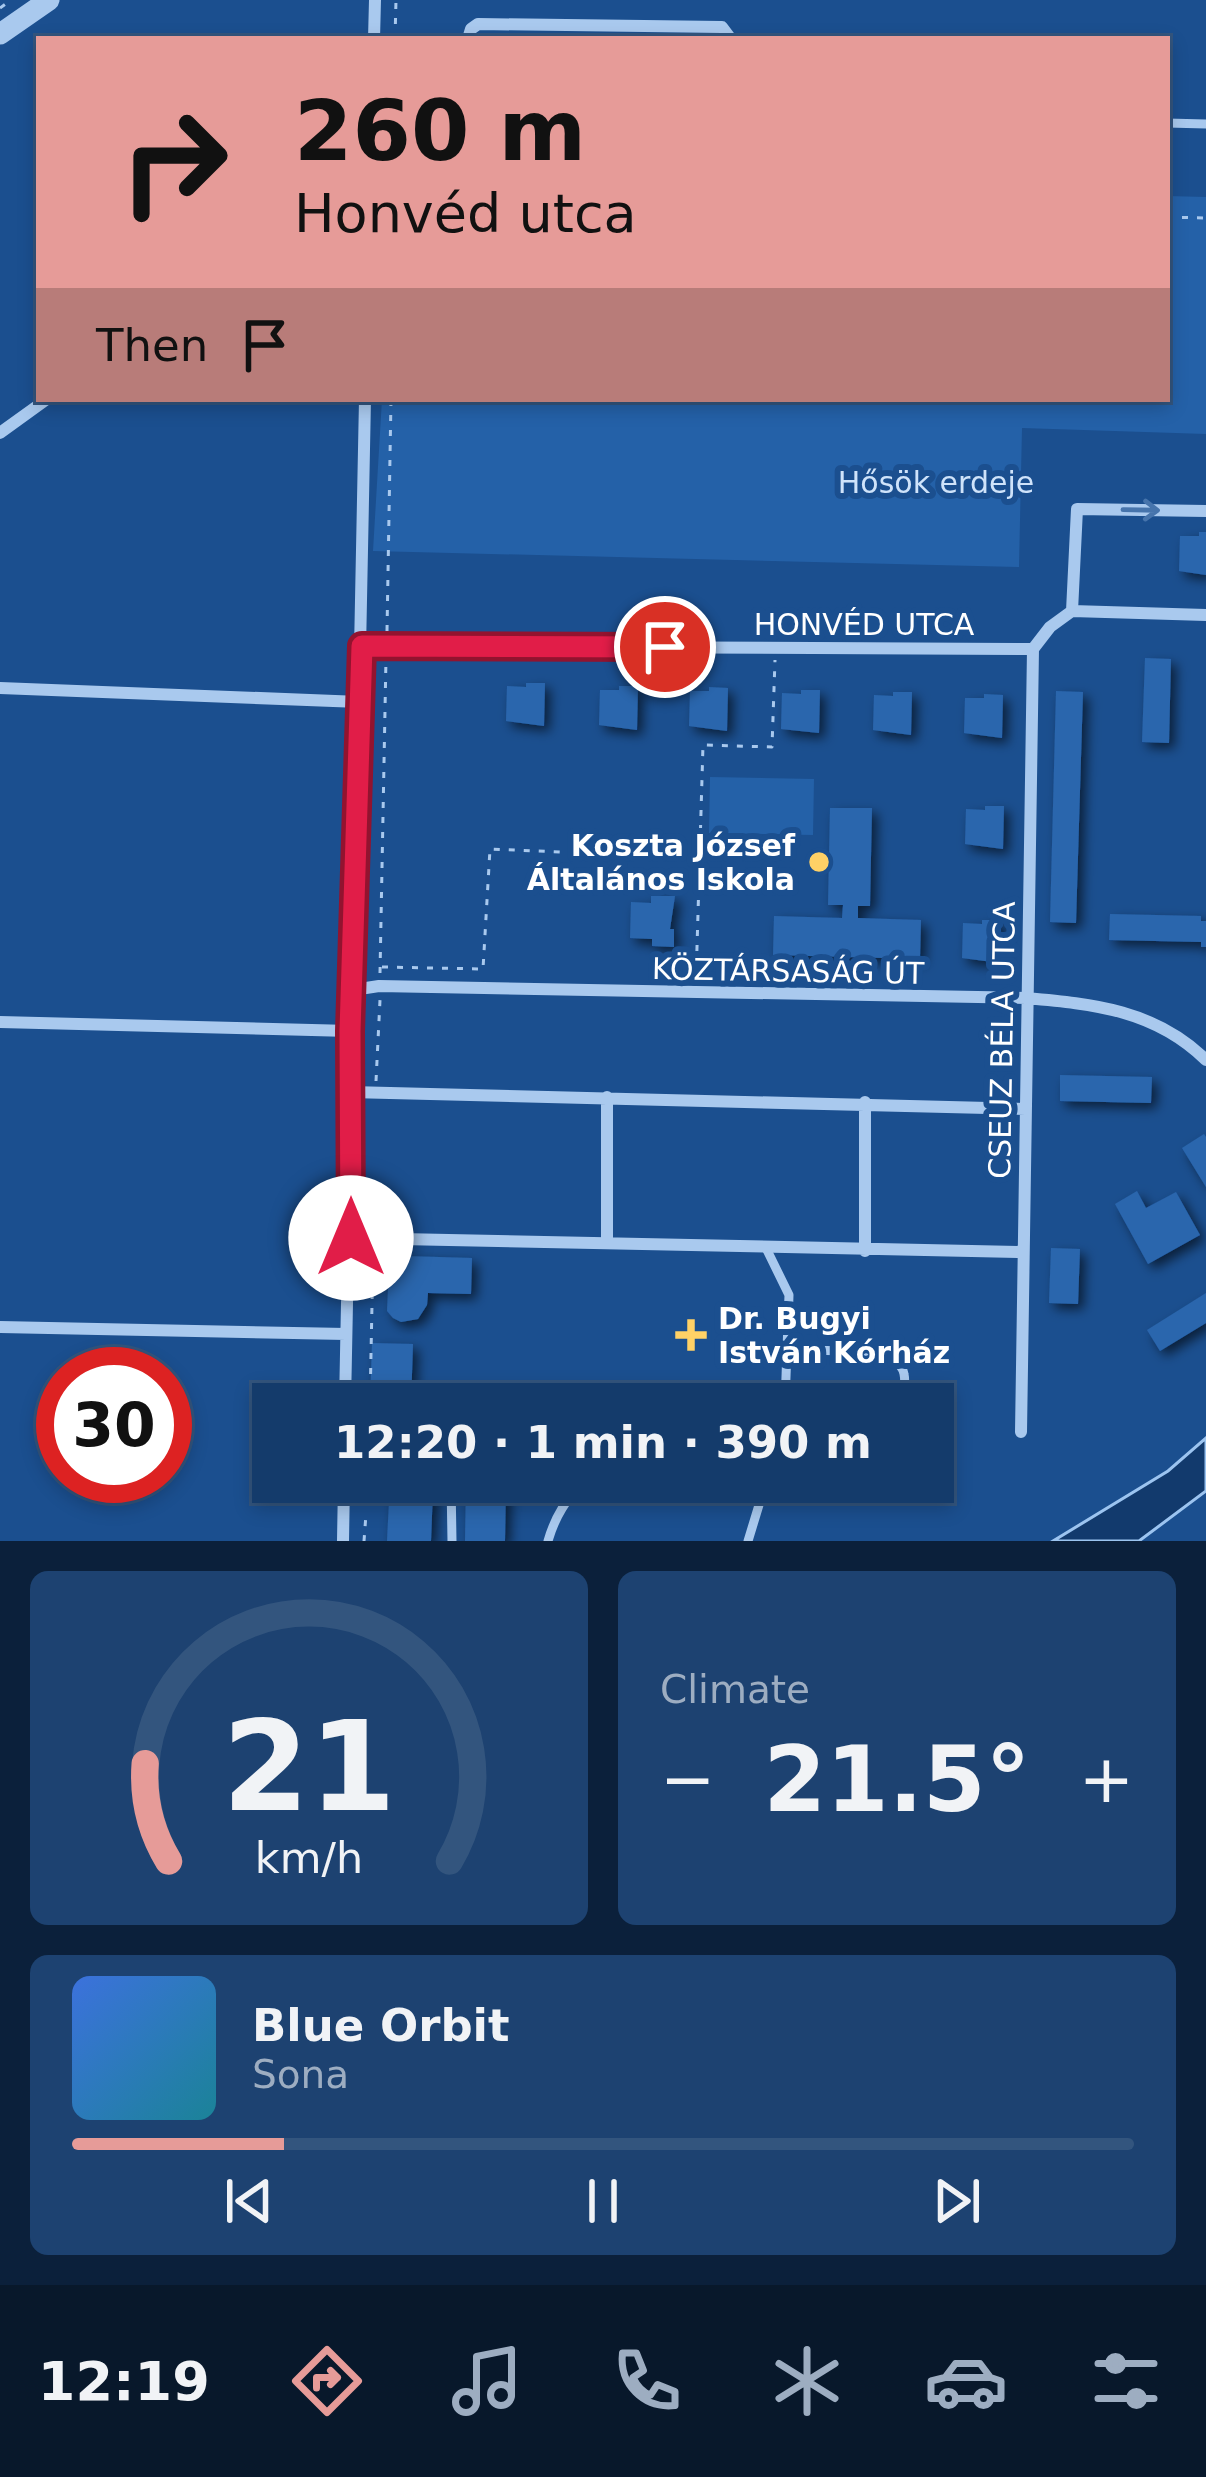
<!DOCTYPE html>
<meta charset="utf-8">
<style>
body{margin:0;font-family:"DejaVu Sans",sans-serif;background:#1d4271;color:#f1f3f6;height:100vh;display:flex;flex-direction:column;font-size:45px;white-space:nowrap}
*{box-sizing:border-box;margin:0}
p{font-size:39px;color:#9dadc1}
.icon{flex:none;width:66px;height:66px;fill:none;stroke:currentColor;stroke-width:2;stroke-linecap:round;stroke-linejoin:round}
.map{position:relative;height:1541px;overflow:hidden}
.side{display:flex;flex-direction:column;gap:30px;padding:30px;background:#0b203b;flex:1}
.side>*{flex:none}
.top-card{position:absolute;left:36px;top:36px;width:1134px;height:366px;border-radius:0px;box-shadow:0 6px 18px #0003,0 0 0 3px #33557e;background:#e69b98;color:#111;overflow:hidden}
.speed{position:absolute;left:36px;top:1347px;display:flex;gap:24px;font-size:60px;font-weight:700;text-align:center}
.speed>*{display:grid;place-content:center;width:156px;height:156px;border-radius:50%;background:#143b6b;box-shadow:0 6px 18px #0003,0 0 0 3px #33557e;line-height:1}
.speed .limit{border:18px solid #d22;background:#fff;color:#111}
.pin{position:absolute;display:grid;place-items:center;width:102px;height:102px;color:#fff;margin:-51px;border:6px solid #fff;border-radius:50%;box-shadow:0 3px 12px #0007}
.me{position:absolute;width:132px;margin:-66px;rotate:0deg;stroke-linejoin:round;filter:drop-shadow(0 0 9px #0008)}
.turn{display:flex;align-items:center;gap:42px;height:252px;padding:0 60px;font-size:54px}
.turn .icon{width:156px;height:156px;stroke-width:2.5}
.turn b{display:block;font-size:84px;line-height:102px}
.then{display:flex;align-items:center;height:114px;padding:0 60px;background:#0003;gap:24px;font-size:45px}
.big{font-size:90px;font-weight:600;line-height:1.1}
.side .card{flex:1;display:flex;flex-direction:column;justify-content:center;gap:18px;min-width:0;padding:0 42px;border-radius:18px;background:#1d4271}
.side .dial{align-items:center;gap:0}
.dial svg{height:312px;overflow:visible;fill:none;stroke:#33557e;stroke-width:7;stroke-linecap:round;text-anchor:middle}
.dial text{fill:#f1f3f6;stroke:none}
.song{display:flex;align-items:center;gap:36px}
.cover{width:144px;height:144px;border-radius:18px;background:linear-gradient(135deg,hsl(220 70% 55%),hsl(190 70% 35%))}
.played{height:12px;border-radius:6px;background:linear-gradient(90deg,#e69b98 20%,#33557e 20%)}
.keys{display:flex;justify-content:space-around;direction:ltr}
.heat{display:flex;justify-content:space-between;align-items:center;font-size:66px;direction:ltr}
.side .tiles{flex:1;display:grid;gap:30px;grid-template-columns:1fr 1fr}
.card:last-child{grid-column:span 2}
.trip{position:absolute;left:252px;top:1383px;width:702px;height:120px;border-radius:0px;background:#143b6b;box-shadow:0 6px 18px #0003,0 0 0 3px #33557e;font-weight:600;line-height:120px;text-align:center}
.dock{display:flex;height:192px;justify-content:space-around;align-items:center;background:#08182b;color:#9dadc1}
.dock .icon{width:84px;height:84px}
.dock .on{color:#e69b98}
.dock b{font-size:54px;color:#f1f3f6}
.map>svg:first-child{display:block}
</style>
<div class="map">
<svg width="1206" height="1541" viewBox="0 0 1206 1541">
<defs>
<filter id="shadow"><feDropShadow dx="5.5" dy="5.5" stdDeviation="6" flood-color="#0009"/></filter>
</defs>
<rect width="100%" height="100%" fill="#1b4f8f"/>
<!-- green -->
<path fill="#2461a8" d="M1167 196 1206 197V434L1022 428 1019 567 373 551 382 399H1167Z
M710 777 814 779 813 835 709 833Z"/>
<!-- water -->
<path fill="#123a6d" stroke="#9cc4f0" stroke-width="3" d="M1206 1438V1491L1139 1541H1053L1168 1471Z"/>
<!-- building -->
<path fill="#2a66ad" filter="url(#shadow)" d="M1199 532H1206V575L1179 571 1180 536H1199Z
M1145 658 1171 659 1169 743 1142 742Z
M526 683H545L544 726 506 721 507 686 526 687Z
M619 686H638L637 730 599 725 600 690H619Z
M709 687 728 688 727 731 689 726 690 691H709Z
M801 690H820L819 733 781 729 782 693 801 694Z
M1056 691 1083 692 1076 923 1050 922Z
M893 692H912L911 735 873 730 874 695 893 696Z
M984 694 1003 695 1002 738 964 733 965 698H984Z
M985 806H1004L1003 849 965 844 966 809 985 810Z
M830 808H872L870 906H858V918L921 920 920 959 773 955 774 916 842 918 843 905H828Z
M651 896H675L670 929H674V947L652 946V939L630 938 631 902 651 903Z
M1110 914 1201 916V921H1206V947H1201V942L1109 940Z
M982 920H1001L1000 963 962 958 963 923 982 924Z
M1060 1075 1152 1077 1151 1103 1060 1101Z
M1204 1134 1206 1137V1187L1182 1148Z
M1137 1191 1146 1208 1176 1192 1200 1235 1148 1264 1115 1204Z
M1051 1248 1080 1249 1078 1304 1049 1303Z
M405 1256 472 1258 471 1294 428 1293 427 1305 418 1319 401 1322 393 1318 387 1311 389 1267Z
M1206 1293V1323L1160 1351 1147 1330Z
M372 1343 413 1344 411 1404H370Z
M390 1482H442V1490H433L431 1541H387Z
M466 1482H506L505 1541H465Z"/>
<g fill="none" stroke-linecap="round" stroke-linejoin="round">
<!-- path -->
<path stroke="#a9c9ee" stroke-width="3" stroke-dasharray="6 9" stroke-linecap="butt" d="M0 8 11 0
M395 39 396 0
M1167 217 1206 218
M387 631 391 399
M382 967 483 969 490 849 700 858
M380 973 386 658
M696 981 703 745 772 747 775 660
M376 1081 380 1000
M370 1404 373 1254
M364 1541 366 1514"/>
<!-- service -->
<path stroke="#a9c9ee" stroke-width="9" d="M1167 123 1206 124
M766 1248 789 1295 785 1404
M787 1351C813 1352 898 1343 904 1374 906 1383 904 1395 903 1404
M451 1482 452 1541
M344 1502 379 1498 384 1482
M548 1541C554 1520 567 1494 587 1482
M748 1541 766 1482"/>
<!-- minor -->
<path stroke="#a9c9ee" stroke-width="12" d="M374 39 375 0
M468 39 471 29 478 24 722 27 731 39
M0 433 47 399
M1072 611 1077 509 1206 511
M362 646 1033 649 1050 627 1072 611 1206 615
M0 688 360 702
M353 990 379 986 1026 998C1094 1004 1155 1010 1206 1060
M0 1022 350 1031
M350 1092 1025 1109
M607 1097V1242
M865 1102V1251
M351 1238 1022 1252
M0 1327 346 1334
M345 1404 365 399
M1021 1432 1033 649
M343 1541 344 1482"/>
<!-- tertiary -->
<path stroke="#a9c9ee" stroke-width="21" d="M0 34 49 0"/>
</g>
<!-- one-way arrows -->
<defs><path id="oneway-shaft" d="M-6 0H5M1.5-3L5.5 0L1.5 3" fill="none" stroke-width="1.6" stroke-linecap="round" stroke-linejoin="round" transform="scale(3)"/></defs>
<use stroke="#4674ac" href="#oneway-shaft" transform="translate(1141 510) rotate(1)"/>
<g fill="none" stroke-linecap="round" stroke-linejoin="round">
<!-- route casing -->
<g stroke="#92132f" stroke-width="30">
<path id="route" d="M351 1238 350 1031 362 646 665 647"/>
</g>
<!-- route -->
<use href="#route" stroke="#e11d48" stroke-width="21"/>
</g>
<!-- markers -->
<g fill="#ffd166" stroke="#1b4f8f" stroke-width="4.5">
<circle cx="819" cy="862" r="12"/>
<path d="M685 1317h12v12h12v12h-12v12h-12v-12h-12v-12h12z"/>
</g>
<g text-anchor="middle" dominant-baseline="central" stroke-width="12" stroke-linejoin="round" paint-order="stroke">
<!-- park labels -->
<g font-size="30" fill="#cfe3fa" stroke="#1b4f8f">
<text x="936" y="482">Hősök erdeje</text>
</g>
<!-- street labels -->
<g font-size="30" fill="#fff" stroke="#1b4f8f">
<text x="864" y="624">HONVÉD UTCA</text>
<text transform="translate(788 971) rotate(1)">KÖZTÁRSASÁG ÚT</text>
<text transform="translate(1002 1040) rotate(-89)">CSEUZ BÉLA UTCA</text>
</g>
<!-- poi labels -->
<g font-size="30" font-weight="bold" fill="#fff" stroke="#1b4f8f" text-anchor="end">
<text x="795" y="845">Koszta József<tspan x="795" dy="34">Általános Iskola</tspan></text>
<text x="718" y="1318" text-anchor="start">Dr. Bugyi<tspan x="718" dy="34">István Kórház</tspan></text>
</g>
</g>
</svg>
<div class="speed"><div class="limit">30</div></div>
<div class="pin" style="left:665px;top:647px;background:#d93025"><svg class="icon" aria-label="arrive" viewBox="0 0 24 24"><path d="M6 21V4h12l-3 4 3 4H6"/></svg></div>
<svg class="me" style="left:351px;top:1238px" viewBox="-20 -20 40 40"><circle r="19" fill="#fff"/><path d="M0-13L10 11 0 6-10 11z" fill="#e11d48"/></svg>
<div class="trip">12:20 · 1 min · 390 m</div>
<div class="top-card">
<div class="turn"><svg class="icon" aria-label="right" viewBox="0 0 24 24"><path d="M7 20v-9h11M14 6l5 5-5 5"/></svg><div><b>260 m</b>Honvéd utca</div></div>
<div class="then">Then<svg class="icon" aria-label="arrive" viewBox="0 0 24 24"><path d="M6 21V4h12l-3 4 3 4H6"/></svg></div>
</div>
</div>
<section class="side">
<div class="tiles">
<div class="card dial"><svg viewBox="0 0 100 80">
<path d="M14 69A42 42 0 1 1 86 69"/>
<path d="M14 69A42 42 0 0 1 8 44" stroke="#e69b98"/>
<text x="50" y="56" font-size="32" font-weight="700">21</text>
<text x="50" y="72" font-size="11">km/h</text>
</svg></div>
<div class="card"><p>Climate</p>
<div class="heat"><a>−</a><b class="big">21.5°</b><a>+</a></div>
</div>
<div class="card">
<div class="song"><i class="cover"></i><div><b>Blue Orbit</b><p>Sona</p></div></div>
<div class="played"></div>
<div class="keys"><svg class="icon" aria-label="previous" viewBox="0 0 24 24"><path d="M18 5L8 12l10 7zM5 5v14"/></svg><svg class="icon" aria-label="pause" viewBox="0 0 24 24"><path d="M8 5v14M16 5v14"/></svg><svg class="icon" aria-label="next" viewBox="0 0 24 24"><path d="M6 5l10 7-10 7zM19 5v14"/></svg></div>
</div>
</div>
</section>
<nav class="dock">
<b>12:19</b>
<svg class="icon on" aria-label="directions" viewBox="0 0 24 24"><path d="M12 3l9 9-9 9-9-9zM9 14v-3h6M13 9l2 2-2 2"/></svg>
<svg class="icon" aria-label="music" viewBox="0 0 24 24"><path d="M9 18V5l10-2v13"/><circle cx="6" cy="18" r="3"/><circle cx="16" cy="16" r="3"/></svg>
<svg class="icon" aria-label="phone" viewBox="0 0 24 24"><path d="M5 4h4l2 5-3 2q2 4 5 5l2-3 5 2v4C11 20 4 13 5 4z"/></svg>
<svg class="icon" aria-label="climate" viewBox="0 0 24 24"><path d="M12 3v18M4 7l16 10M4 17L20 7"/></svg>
<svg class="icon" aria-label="car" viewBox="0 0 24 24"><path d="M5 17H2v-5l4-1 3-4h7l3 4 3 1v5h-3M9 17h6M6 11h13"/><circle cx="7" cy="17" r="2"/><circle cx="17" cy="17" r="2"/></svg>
<svg class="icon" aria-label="filters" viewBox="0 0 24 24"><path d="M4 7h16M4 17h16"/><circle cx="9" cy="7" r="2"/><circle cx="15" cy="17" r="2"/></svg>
</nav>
